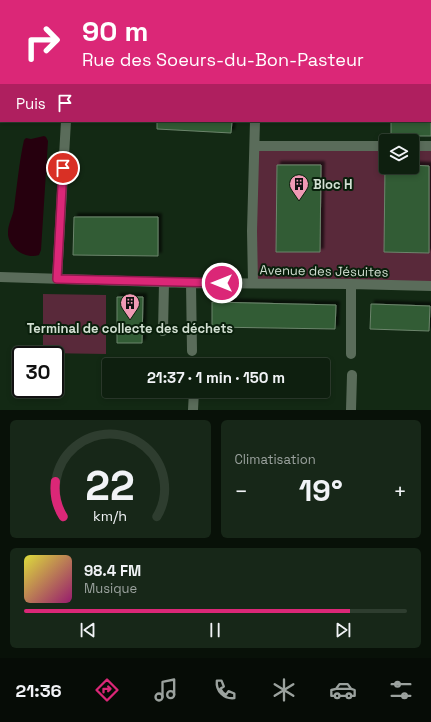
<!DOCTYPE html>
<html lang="fr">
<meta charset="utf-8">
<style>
body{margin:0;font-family:"Space Grotesk",sans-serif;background:#172718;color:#f1f3f6;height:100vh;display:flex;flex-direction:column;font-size:15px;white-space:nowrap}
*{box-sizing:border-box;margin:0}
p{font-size:13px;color:#9ba29e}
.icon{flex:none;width:22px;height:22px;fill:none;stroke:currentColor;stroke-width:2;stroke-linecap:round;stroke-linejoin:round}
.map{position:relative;height:410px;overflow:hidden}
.panel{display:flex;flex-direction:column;gap:10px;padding:10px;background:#081108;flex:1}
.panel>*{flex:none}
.hud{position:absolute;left:0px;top:0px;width:431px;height:122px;box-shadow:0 2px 6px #0003,0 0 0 1px #2e3d2f;background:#db2777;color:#fff;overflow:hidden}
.buttons{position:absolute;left:379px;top:134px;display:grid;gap:8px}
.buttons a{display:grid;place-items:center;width:40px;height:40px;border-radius:4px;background:#0e1f0f;box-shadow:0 2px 6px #0003,0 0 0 1px #2e3d2f;font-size:20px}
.speed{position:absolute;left:12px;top:346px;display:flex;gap:8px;font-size:20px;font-weight:700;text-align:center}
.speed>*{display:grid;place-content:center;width:52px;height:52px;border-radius:50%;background:#0e1f0f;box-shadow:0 2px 6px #0003,0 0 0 1px #2e3d2f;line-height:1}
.speed .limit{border:2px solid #111;border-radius:6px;background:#fff;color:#111}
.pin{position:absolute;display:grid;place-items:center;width:34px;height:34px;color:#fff;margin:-17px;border:2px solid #fff;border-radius:50%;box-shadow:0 1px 4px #0007}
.me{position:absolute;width:44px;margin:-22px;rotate:270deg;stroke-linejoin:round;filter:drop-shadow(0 0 3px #0008)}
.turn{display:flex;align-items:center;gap:14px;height:84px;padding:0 16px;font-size:18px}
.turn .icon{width:52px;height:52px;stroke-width:2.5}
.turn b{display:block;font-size:28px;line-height:34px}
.then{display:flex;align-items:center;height:38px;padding:0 16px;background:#0003;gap:8px;font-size:15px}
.big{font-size:30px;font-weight:800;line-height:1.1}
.panel .card{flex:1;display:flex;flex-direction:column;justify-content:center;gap:6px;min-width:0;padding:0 14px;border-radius:6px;background:#172718}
.panel .dial{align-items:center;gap:0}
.dial svg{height:104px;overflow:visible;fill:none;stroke:#2e3d2f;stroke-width:7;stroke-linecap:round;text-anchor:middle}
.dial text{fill:#f1f3f6;stroke:none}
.song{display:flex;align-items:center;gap:12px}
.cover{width:48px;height:48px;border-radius:6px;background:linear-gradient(135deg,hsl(60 70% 55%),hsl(320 70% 35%))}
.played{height:4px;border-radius:2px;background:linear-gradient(90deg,#db2777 85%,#2e3d2f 85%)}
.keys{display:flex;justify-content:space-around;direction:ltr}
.heat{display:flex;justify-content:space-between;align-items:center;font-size:22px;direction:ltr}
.panel .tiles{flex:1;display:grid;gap:10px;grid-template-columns:1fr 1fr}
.card:last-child{grid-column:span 2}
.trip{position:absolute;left:102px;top:358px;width:228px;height:40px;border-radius:4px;background:#0e1f0f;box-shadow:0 2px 6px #0003,0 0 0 1px #2e3d2f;font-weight:800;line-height:40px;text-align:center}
.tabs{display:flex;height:64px;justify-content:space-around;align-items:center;background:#060c06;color:#9ba29e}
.tabs .icon{width:28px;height:28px}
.tabs .current{color:#db2777}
.tabs b{font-size:18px;color:#f1f3f6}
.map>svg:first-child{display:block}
</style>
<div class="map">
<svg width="431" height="410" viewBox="0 0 431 410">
<defs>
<filter id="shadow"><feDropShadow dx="3.5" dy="-3.5" stdDeviation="1" flood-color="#0009"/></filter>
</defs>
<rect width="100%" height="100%" fill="#132914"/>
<!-- green -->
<path fill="#59293a" d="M255 146H386V167H412V146L431 147V286L253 283Z
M43 294 106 295V354L43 353Z"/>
<!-- water -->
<path fill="#26000e" d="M44 136 46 137 48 141 41 250 39 255C26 260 7 247 8 232 8 224 13 216 14 208 17 186 19 163 24 140L26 138 31 139Z"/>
<!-- building -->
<path fill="#315b34" stroke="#6c856c" filter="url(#shadow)" d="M157 121H232L231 133 157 129Z
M391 121H431V136H391Z
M277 165H321L320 252H276Z
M412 165 429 166V253L384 252 385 167H412Z
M74 217H158V256L73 255Z
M117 297H143L142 343H117Z
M212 302 336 305 335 329 212 327Z
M371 304 430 306 429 331 370 329Z"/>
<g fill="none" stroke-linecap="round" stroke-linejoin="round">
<!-- minor -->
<path stroke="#5a6c5a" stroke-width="10" d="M72 1V0
M258 1V0
M255 146H386
M412 146H431
M0 277 191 283 351 284 431 286
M57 279 66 121
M191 283 192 351
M253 283 252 231 255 121
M163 331 164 283
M351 354V284
M193 410 194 391
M351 410 352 375"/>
<!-- major -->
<path stroke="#8fb590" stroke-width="10" d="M10 1V0
M0 104 1 94"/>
</g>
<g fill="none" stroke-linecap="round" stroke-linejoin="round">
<!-- route casing -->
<g stroke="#8e194d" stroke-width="10">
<path id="route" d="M63 168 57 279 222 283"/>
</g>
<!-- route -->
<use href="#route" stroke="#db2777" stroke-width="7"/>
</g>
<!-- icons -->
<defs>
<g id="building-pin" transform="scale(1)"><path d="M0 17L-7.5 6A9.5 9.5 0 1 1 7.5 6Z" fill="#f09ab5" stroke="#091f0b"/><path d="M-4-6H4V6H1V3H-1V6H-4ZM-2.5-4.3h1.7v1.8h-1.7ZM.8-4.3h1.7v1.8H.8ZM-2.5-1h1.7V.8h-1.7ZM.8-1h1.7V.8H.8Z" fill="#111"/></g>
</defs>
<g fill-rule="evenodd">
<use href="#building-pin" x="299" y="184"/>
<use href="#building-pin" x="130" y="303"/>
</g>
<g text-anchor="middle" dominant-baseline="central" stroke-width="4" stroke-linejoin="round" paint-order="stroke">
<!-- poi labels -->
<g font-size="13" font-weight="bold" fill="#d2dfd2" stroke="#091f0b" text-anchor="start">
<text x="313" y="184">Bloc H</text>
<text x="130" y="328" text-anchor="middle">Terminal de collecte des déchets</text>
</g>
<!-- street labels -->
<g font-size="13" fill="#d2dfd2" stroke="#091f0b">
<text transform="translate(324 271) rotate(1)">Avenue des Jésuites</text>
</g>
</g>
</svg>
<div class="buttons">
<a><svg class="icon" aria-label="layers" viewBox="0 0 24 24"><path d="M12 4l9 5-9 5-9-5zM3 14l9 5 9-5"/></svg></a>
</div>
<div class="speed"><div class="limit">30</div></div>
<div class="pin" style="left:63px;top:168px;background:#d93025"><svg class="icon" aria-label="arrive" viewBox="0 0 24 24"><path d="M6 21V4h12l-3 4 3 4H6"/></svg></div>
<svg class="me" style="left:222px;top:283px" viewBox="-20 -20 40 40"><circle r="17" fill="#db2777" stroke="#fff" stroke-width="3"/><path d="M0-11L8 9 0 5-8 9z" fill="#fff"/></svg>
<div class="trip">21:37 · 1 min · 150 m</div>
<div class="hud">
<div class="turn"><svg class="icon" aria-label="right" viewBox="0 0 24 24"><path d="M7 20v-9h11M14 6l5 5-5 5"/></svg><div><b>90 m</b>Rue des Soeurs-du-Bon-Pasteur</div></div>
<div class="then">Puis<svg class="icon" aria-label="arrive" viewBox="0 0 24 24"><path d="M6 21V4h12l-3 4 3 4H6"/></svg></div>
</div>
</div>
<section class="panel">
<div class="tiles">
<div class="card dial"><svg viewBox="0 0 100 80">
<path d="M14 69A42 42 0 1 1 86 69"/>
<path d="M14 69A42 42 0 0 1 8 42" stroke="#db2777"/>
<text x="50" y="56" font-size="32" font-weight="700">22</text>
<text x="50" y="72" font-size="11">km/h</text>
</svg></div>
<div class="card"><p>Climatisation</p>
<div class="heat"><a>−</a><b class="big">19°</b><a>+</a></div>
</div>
<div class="card">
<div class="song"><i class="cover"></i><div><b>98.4 FM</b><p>Musique</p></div></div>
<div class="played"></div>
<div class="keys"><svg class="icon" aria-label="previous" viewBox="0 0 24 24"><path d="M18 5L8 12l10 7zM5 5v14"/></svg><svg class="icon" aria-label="pause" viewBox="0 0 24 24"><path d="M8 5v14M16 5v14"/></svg><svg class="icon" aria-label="next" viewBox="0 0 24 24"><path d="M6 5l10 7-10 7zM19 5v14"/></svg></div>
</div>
</div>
</section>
<nav class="tabs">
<b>21:36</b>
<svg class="icon current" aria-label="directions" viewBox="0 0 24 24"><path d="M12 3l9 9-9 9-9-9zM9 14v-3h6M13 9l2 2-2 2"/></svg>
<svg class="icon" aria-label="music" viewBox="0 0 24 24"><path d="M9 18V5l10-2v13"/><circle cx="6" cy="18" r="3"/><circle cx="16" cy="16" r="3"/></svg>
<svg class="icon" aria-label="phone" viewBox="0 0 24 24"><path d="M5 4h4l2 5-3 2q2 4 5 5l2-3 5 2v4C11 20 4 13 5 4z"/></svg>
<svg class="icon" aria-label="climate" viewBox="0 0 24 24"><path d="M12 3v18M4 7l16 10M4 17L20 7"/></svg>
<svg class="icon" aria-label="car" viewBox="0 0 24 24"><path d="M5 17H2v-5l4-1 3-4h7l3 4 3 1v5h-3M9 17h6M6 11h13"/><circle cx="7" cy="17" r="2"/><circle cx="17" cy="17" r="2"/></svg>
<svg class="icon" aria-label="filters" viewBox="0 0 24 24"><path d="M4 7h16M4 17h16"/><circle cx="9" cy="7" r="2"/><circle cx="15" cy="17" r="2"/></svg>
</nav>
